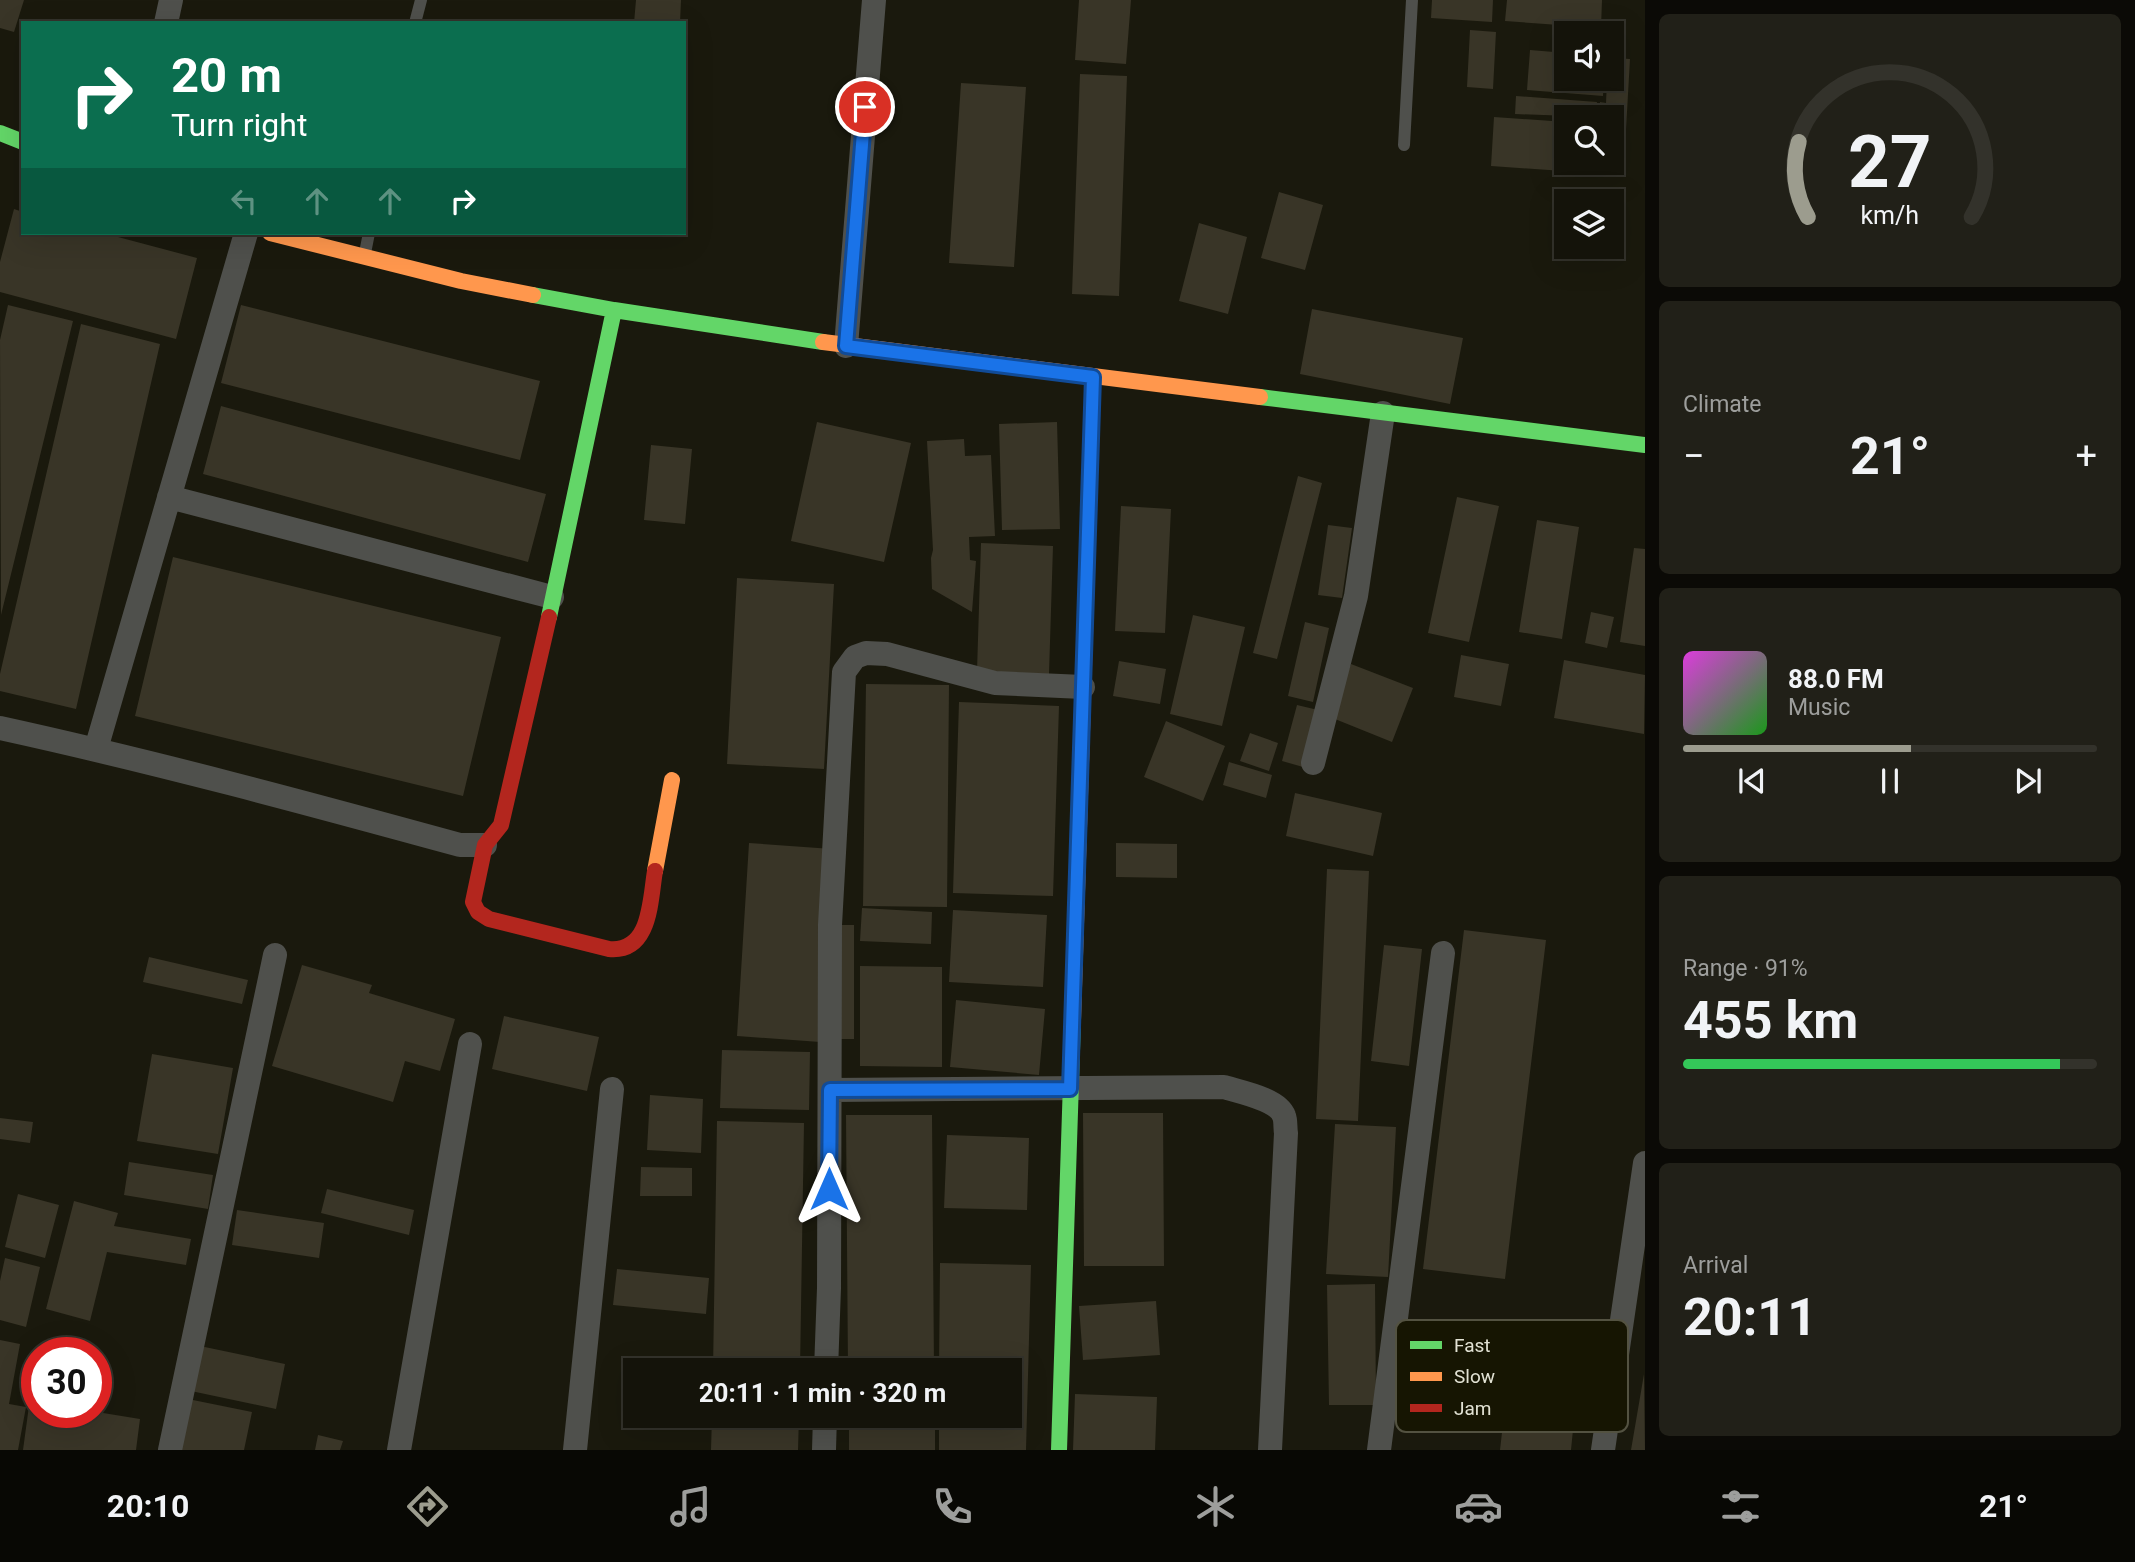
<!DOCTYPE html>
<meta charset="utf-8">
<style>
body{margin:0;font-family:Roboto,sans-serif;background:#212018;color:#f1f3f6;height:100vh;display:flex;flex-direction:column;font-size:26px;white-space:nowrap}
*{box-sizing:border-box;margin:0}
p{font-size:23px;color:#9d9e9c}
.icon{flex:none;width:38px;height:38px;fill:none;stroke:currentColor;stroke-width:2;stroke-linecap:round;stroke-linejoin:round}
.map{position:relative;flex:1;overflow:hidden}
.side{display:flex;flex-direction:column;gap:14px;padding:14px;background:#0b0a06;width:490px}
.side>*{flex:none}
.top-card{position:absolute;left:21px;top:21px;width:665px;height:214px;border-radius:0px;box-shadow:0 7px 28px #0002,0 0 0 2px #33322b;background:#0b6e4f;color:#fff;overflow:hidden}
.buttons{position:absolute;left:1554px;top:21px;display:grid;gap:14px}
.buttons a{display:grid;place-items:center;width:70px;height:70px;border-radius:0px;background:#14130a;box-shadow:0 7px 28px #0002,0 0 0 2px #33322b;font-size:35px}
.speed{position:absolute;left:21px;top:1337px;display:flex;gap:14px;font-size:35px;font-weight:700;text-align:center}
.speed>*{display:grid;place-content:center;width:91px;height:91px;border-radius:50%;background:#14130a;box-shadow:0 7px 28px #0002,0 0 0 2px #33322b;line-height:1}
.speed .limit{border:10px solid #d22;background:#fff;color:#111}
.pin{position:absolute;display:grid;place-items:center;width:60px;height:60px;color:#fff;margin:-30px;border:4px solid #fff;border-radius:50%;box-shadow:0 2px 7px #0007}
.me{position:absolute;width:77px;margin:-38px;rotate:0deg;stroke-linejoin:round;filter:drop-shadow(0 0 5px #0008)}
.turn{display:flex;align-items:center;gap:24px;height:147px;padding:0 35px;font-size:32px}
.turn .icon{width:91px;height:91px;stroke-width:2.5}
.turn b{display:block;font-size:49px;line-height:60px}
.lanes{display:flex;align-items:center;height:66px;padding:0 35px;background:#0003;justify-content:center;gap:35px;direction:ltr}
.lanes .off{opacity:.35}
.big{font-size:52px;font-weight:700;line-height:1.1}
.side .widget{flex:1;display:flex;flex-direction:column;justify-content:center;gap:10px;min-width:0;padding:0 24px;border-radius:10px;background:#212018}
.side .dial{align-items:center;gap:0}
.dial svg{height:182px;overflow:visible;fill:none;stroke:#33322b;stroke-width:7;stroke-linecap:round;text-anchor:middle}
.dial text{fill:#f1f3f6;stroke:none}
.song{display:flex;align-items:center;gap:21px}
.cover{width:84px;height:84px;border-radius:10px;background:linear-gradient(135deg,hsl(300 70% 55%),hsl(120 70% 35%))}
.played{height:7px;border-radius:4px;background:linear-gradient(90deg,#9c9c8e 55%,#33322b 55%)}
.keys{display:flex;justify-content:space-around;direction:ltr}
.heat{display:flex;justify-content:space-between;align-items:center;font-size:38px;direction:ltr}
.charge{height:10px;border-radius:5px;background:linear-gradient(90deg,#34c759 91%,#33322b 0)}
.trip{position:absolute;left:623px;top:1358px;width:399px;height:70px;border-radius:0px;background:#14130a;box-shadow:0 7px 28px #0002,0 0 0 2px #33322b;font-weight:700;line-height:70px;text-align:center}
.menu{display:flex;height:112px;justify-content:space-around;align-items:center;background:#080804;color:#9d9e9c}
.menu .icon{width:49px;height:49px}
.menu .current{color:#9c9c8e}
.menu b{font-size:32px;color:#f1f3f6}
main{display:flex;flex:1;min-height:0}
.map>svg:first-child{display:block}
</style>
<main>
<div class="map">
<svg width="1645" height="1450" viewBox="0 0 1645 1450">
<rect width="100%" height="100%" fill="#1a190d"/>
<!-- building -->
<path fill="#393527" d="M0 0H24L14 32 0 28Z
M636 0H681L680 23H634Z
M1079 0H1131L1126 64 1075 60Z
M1432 0H1493L1492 22 1431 18Z
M1507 0H1602L1601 28 1505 21Z
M1470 30 1496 32 1493 89 1467 87Z
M1530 50 1566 53V79H1604L1603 96 1527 90Z
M1612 58 1630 59 1625 147 1612 146V117H1599L1600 102 1606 103 1607 79H1612Z
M1080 74 1127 76 1119 296 1072 294Z
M961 83 1026 87 1014 267 949 263Z
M1516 96 1597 102 1596 117 1515 114Z
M1494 117 1566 122V163H1612V151H1622L1620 175 1491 166Z
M1279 192 1323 205 1305 270 1261 258Z
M14 209 23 212V233H103L197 258 176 339 0 292V262Z
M1199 223 1247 237 1228 314 1179 301Z
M8 305 73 321 1 615 0 340Z
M241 305 540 381 520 460 221 383Z
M1312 309 1463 338 1450 404 1300 374Z
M81 324 160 344 76 709 0 691V674Z
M221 406 546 494 528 562 203 474Z
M817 422 911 443 884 562 791 541Z
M1057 422 1060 529 1002 530 999 424Z
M964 439 965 456 991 455 995 536 969 537 970 560 976 561 972 612 932 589 931 558 933 550 927 441Z
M651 445 692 449 685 524 644 520Z
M1298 476 1322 483 1277 659 1253 653Z
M1457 497 1499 506 1469 642 1428 633Z
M1121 506 1171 509 1165 633 1115 631Z
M1537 520 1579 527 1562 639 1519 632Z
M1328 525 1352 528 1342 598 1318 595Z
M981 543 1053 546 1049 674 977 671Z
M1634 548 1645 549V646L1620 642Z
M173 557 501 637 463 796 135 716Z
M737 578 834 584 824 769 727 764Z
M1591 612 1614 617 1607 648 1585 643Z
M1193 615 1245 627 1222 726 1170 714Z
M1305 622 1329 628 1313 702 1288 696Z
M1461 655 1509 664 1501 706 1454 697Z
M1564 660 1645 675 1644 734 1554 718Z
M1119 661 1166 669 1160 704 1113 696Z
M1351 664 1413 688 1392 742 1330 717Z
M866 684 949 685 947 907 863 906Z
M959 702 1059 706 1053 896 953 893Z
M1297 705 1318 710 1303 767 1282 761Z
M1166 721 1225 746 1203 801 1144 777Z
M1250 733 1278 743 1269 771 1240 761Z
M1229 762 1272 775 1266 798 1223 785Z
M1295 793 1382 813 1373 856 1286 836Z
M749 843 832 849 820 1042 737 1036Z
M1116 843 1177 844V878L1116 877Z
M1327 869 1369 871 1358 1121 1316 1119Z
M862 908 932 912 931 944 860 941Z
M953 910 1047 915 1043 987 949 982Z
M831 925H854V1039H831Z
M1464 930 1546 940 1505 1279 1423 1269Z
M1384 945 1422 949 1409 1066 1371 1061Z
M149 957 248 980 242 1004 143 982Z
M302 965 372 985 369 993 455 1019 440 1071 405 1061 393 1102 272 1066Z
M860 966 942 967V1067L860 1066Z
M956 1000 1045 1009 1039 1075 950 1067Z
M504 1016 599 1037 587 1091 492 1069Z
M722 1050 810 1052 809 1110 720 1108Z
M152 1054 233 1068 218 1154 137 1141Z
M650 1095 703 1099 701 1153 647 1150Z
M1083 1113H1163L1164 1266H1084Z
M846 1115H932L934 1370H848Z
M0 1118 33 1122 30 1143 0 1139Z
M717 1121 804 1123 800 1370H713Z
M1335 1124 1396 1127 1388 1277 1326 1274Z
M947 1135 1029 1138 1027 1210 944 1208Z
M129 1162 213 1175 208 1209 124 1195Z
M641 1167 692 1168V1196H640Z
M327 1189 414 1210 409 1235 321 1213Z
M18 1194 59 1205 45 1258 5 1247Z
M74 1201 118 1213 114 1226 191 1239 186 1265 107 1252 90 1321 46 1309Z
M237 1210 324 1223 319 1258 232 1245Z
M5 1258 40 1267 26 1327 0 1320V1281Z
M940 1263 1031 1265 1026 1450H939V1416H1010V1370H939Z
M617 1269 709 1278 706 1314 613 1305Z
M1375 1284 1376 1405H1329L1327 1285Z
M1156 1301 1160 1355 1083 1360 1079 1306Z
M0 1340 20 1344 9 1404 26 1407 18 1450H0Z
M200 1346 285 1364 276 1409 191 1391Z
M1509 1371 1578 1379 1571 1450H1500Z
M1644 1374 1645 1450H1631Z
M31 1391 37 1392V1412H97L140 1419 136 1450H23Z
M1075 1394 1157 1397 1155 1450H1073Z
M188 1399 252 1412 244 1450H178Z
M712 1416H799L798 1450H711Z
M849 1416H935V1450H849Z
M318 1435 343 1441 340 1450H315Z"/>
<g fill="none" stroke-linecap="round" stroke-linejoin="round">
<!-- lane -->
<path stroke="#4f504c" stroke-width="12" d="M415 23 421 0
M1404 145 1412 0
M365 253 369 233"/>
<!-- street -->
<path stroke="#4f504c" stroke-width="24" d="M166 23 171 0
M846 346 874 0
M169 497 552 597
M0 728C155 762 307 803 460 845H485
M96 749 246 233
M1313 763 1356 596 1383 413
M830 1090 1224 1087C1240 1092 1278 1099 1284 1116 1286 1121 1285 1128 1286 1133L1270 1450
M826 1370 829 1288 830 925 844 672 855 657 866 653 887 654 995 683 1083 687
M170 1450 275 955
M399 1450 470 1044
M575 1450 612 1089
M824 1450 825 1416
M1379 1450 1443 953
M1603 1450 1645 1163"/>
<!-- fast -->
<path stroke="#63d668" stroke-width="16" d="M0 133 23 142
M533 295 614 310 823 342
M1260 397 1645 445
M549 617 614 310
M1059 1450 1073 1020"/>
<!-- slow -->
<path stroke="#ff974d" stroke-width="16" d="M270 233 461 281 533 295
M823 342 1260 397
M655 871 672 780
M1073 1020 1083 700"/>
<!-- jam -->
<path stroke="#b3261e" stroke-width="16" d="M549 617 501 825 485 845 473 902 478 912 489 919 609 949C651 953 650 900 655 871
M1083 700 1093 377"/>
</g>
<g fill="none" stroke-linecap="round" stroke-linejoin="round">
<!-- route casing -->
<g stroke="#114b97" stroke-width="18">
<path id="route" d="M829 1189 830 1090 1070 1089 1093 377 846 346 865 107"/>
</g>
<!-- route -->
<use href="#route" stroke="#1a73e8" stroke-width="12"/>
</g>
<!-- legend -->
<rect x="1396" y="1320" width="232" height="112" rx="10" fill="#161502" stroke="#535241" stroke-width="2"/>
<rect x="1410" y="1341" width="32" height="8" fill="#63d668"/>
<rect x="1410" y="1372" width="32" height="9" fill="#ff974d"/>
<rect x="1410" y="1404" width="32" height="8" fill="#b3261e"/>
<g font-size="19" fill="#e2e2d4">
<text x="1454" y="1352">Fast</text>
<text x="1454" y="1383">Slow</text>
<text x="1454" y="1415">Jam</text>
</g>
</svg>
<div class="buttons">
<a><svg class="icon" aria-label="sound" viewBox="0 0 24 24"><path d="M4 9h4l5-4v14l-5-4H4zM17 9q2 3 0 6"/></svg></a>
<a><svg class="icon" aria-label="search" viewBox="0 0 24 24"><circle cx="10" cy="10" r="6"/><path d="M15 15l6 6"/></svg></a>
<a><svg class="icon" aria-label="layers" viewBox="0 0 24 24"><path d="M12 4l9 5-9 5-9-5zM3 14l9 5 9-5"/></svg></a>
</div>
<div class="speed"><div class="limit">30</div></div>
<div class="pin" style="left:865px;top:107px;background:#d93025"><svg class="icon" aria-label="arrive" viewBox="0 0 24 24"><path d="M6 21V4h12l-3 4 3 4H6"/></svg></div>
<svg class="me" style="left:829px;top:1189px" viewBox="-20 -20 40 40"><path d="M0-17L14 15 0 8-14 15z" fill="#1a73e8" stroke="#fff" stroke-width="4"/></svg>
<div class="trip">20:11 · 1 min · 320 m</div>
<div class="top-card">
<div class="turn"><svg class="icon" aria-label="right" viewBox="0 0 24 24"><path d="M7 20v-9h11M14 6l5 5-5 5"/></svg><div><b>20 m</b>Turn right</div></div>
<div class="lanes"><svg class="icon off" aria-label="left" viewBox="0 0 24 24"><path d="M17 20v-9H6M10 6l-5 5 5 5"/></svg><svg class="icon off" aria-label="ahead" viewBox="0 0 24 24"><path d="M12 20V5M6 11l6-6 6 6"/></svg><svg class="icon off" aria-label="ahead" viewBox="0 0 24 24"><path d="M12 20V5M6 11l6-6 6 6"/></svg><svg class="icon" aria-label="right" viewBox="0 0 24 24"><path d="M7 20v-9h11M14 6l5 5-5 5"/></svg></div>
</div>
</div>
<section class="side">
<div class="widget dial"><svg viewBox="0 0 100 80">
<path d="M14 69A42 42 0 1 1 86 69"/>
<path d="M14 69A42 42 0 0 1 10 36" stroke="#9c9c8e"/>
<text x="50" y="56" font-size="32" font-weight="700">27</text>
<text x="50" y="72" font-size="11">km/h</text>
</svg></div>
<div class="widget"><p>Climate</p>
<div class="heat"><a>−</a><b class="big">21°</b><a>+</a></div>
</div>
<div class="widget">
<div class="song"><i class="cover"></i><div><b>88.0 FM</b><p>Music</p></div></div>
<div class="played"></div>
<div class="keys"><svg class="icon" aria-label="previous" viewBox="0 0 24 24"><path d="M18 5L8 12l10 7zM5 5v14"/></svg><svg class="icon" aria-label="pause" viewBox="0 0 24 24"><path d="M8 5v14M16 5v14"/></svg><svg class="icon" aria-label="next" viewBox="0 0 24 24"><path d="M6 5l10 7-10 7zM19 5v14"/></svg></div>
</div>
<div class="widget"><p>Range · 91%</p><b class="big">455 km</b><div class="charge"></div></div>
<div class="widget"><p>Arrival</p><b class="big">20:11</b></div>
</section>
</main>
<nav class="menu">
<b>20:10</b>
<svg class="icon current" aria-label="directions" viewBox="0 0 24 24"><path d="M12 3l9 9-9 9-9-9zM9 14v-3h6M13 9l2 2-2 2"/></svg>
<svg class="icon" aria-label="music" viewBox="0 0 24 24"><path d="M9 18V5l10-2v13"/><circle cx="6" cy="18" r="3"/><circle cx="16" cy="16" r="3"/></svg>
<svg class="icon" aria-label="phone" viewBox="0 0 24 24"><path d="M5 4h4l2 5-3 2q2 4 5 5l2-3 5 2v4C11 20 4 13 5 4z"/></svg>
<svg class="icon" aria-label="climate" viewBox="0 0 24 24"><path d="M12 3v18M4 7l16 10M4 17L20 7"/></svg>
<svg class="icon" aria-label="car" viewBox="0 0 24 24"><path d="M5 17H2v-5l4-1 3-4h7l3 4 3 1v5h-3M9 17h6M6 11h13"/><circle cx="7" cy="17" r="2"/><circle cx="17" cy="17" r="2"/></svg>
<svg class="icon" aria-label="filters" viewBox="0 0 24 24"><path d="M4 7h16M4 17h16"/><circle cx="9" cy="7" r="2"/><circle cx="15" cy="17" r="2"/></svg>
<b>21°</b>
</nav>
